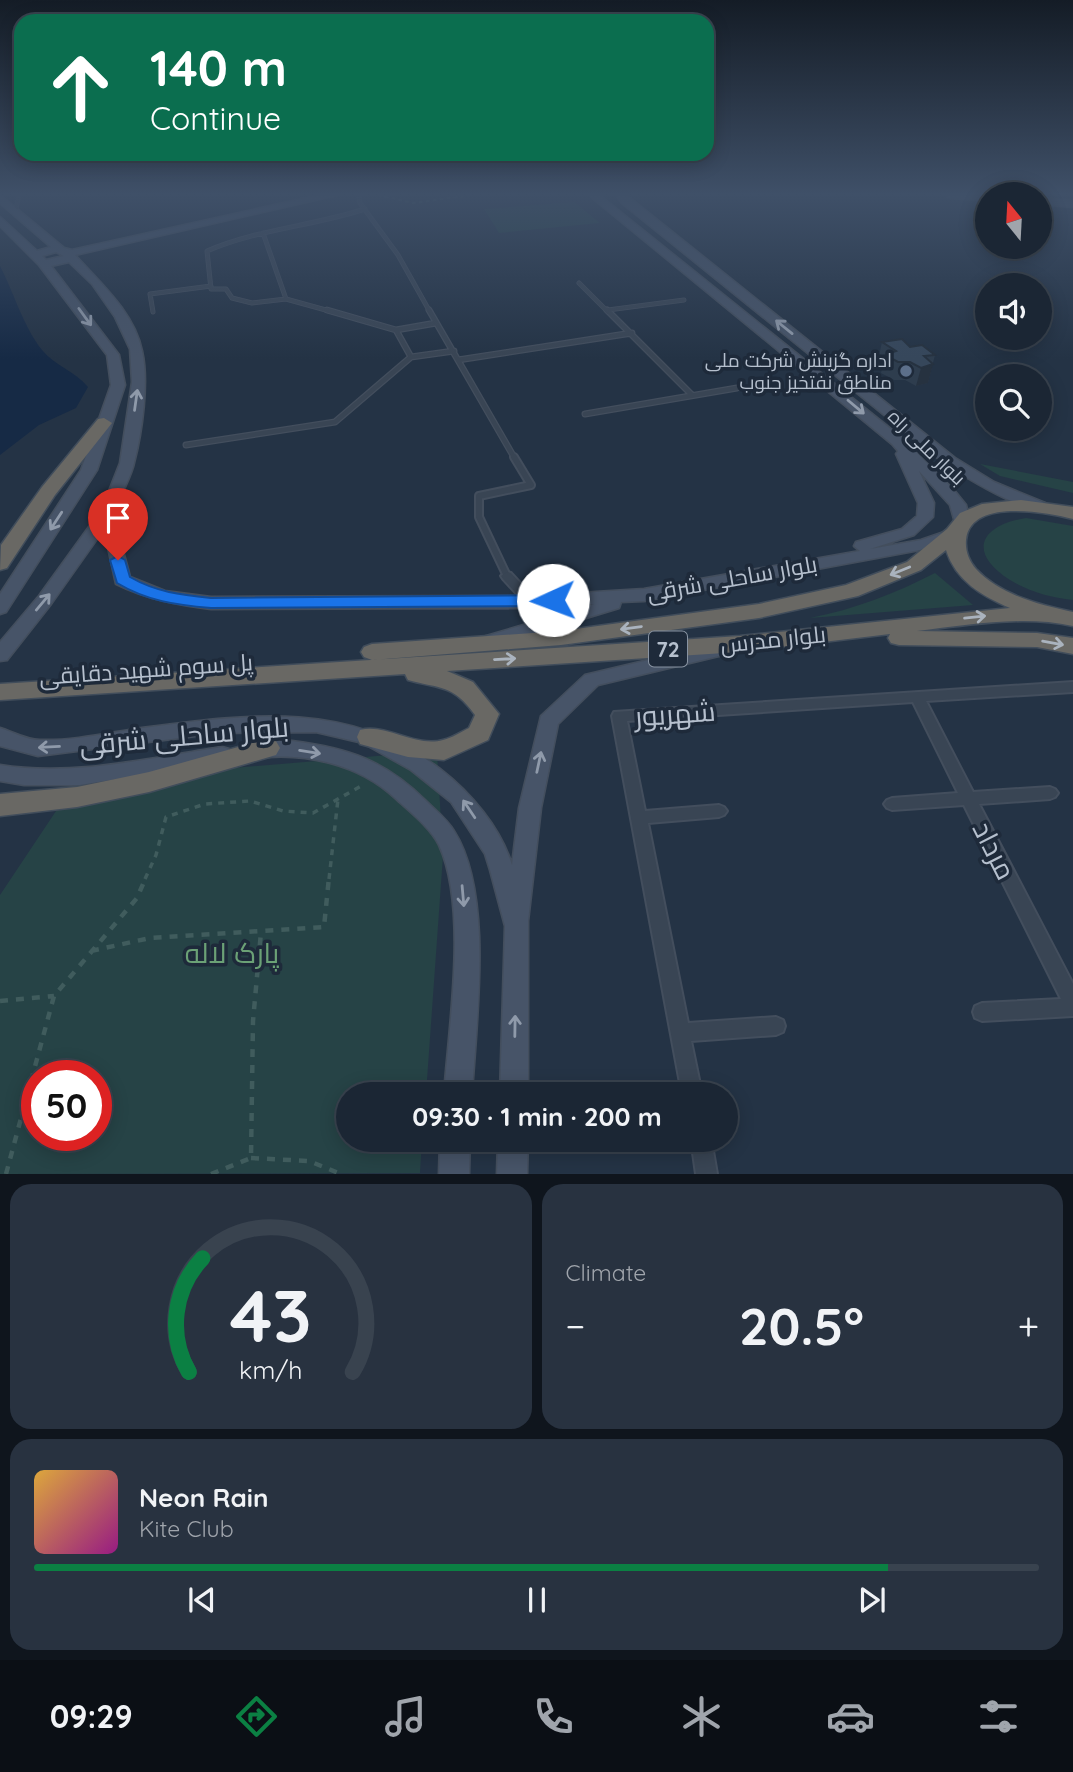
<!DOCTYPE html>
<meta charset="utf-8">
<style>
body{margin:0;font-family:Quicksand,Cairo,sans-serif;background:#283240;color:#f1f3f6;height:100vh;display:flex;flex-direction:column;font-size:26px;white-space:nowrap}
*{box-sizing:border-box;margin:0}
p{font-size:23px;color:#a0a5ac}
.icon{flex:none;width:38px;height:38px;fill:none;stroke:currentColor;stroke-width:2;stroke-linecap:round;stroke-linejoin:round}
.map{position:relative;height:1174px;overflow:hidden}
.details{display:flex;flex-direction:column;gap:10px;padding:10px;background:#0f151d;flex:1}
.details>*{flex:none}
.guide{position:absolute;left:14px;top:14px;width:700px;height:147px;border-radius:21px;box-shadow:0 4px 18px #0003,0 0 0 2px #39434f;background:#0b6e4f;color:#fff;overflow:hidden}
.needle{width:46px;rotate:342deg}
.tools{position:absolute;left:975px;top:182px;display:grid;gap:14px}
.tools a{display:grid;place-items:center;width:77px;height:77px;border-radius:50%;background:#1b2634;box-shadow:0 4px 18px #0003,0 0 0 2px #39434f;font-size:35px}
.speed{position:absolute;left:21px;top:1060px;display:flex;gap:14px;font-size:35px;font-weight:700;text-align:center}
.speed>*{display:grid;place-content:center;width:91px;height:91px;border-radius:50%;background:#1b2634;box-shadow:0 4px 18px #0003,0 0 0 2px #39434f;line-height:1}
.speed .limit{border:10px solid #d22;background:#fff;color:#111}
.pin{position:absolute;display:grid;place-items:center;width:60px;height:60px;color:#fff;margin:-72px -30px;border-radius:50% 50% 50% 0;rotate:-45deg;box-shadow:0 0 7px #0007}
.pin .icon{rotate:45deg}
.me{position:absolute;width:77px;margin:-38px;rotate:268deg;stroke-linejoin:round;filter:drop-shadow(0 0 5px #0008)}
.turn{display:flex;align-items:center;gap:24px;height:147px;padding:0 21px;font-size:32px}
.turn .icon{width:91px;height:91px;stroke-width:2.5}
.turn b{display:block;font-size:49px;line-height:60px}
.big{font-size:52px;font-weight:800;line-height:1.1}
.details .tile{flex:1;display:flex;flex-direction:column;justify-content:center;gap:10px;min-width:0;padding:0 24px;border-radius:21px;background:#283240}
.details .dial{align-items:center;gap:0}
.dial svg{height:182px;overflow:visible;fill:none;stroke:#39434f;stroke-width:7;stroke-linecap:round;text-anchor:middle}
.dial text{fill:#f1f3f6;stroke:none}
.song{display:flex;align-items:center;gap:21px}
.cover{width:84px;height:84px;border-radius:10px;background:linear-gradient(135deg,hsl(40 70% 55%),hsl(310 70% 35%))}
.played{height:7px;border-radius:4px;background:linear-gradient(90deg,#0b8043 85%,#39434f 85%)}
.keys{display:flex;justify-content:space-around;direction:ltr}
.heat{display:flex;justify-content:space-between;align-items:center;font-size:38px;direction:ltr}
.details .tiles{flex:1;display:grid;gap:10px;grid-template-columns:1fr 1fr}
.tile:last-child{grid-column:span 2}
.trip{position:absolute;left:336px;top:1082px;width:402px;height:70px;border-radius:35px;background:#1b2634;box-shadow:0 4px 18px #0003,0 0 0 2px #39434f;font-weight:800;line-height:70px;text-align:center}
.tabs{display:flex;height:112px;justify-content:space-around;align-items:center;background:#0b0f15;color:#a0a5ac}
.tabs .icon{width:49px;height:49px}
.tabs .on{color:#0b8043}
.tabs b{font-size:32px;color:#f1f3f6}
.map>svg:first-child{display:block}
</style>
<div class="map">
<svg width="1073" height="1174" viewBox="0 0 1073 1174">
<rect width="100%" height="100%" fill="#243345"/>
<!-- green -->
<path fill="#264346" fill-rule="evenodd" d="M574 202 600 223 499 233 484 209Z
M980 464 1073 482V493L1000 476Z
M1026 518 1073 526V600C1050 597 1030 592 1010 580 966 552 981 525 1026 518Z
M935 573 973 605 810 618C855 609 894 594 935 573Z
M437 751 443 856 426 1094H348V1139H422L420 1173 0 1174V895L76 781ZM37 1076H96V1136H37Z"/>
<!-- water -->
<path fill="#162a45" d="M0 266C14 293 23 326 42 350 55 366 75 371 88 387L76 408 39 425 0 455Z"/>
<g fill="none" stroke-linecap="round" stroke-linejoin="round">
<!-- service-far2 casing -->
<g stroke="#434e5d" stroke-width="5">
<path id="service-far2" d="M359 195 360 203 398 255 430 312
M16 209 19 195
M263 233 286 299 333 312
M579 283 608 312
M286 299 252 303 232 298 226 289H211L207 251C258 229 313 226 365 209
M608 310 684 300
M153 312 150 294 211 286"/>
</g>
<!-- service-far1 casing -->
<g stroke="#434e5d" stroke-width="7">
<path id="service-far1" d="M429 310 515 459
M607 310 692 395
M396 330 436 323
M411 357 454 351
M458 360 632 333
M585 414 737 388
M186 445 335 422 411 357 396 330 327 310"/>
</g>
<!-- service casing -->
<g stroke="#434e5d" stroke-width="10">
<path id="service" d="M507 576 479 517V496L531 485 514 457"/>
</g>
<!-- minor casing -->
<g stroke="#434e5d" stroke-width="4">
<path id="minor" d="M507 572 511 573 535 599 537 602 535 605H527L503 579 501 576Z
M1073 682V692L926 701 973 792 1050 787 1055 789 1058 793 1055 797 1050 799 979 804 1073 984V1016L982 1021 975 1018 973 1012 975 1006 982 1003 1061 999 964 805 892 810 887 808 884 804 887 800 892 798 958 793 913 702 627 721 645 811 719 805 724 807 727 811 724 815 719 817 648 823 688 1023 776 1017 783 1020 785 1026 783 1032 776 1035 691 1041 702 1094H682L612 716 614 712Z
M691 1139H711L717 1174H696Z"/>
</g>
<!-- secondary casing -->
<g stroke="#434e5d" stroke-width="3">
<path id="secondary" d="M0 195 64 248 72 250 320 195H337L75 255C100 283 134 312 142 351 149 382 142 432 134 463 131 478 120 493 118 508 115 530 125 556 130 577L165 591 211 597 531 596 644 589 860 551 854 546 856 542 902 529 917 516 918 503 896 454 898 451 892 444 589 195H599L902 438 953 489 966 505 970 523 968 526H956L950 505 919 471 934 503 933 517 914 535 870 549 921 540 953 529 961 534 959 537 925 549 644 601 621 602 619 608 490 647 483 645 481 641 483 637 594 604 531 608 211 609C178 605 146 599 116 584L104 529 51 604 7 660 0 661V642L39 596 102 509 120 463 132 382 130 349 115 317 92 284 69 262 51 266 119 355 125 385 97 470 6 612 0 614V594L81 470 111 385 107 355 39 265 0 226V217L37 251 51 247 0 203ZM56 252 64 256 46 260 42 256Z
M616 195H626L955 458 994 482 1045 503 1047 506 1045 509C1024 514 964 476 945 464L622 203Z
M945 195H987V200L950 198Z
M1040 198 1073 201V207L1040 204Z
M716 644 723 645 725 650 723 655 598 685 558 724 541 808 528 921V1094H500L505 926 490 870 485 854 451 802 411 770 363 743 316 732 219 733 38 756 0 746V728C13 732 26 740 40 740 71 741 104 734 135 729 243 715 347 698 440 769 471 793 500 827 512 865L519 808 541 716 585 675Z
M292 741C348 748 384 760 425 800 435 810 447 819 454 831 494 894 476 1021 472 1094H444C449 1025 468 908 439 845 430 827 409 811 395 798 359 764 305 752 256 758L249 756 246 750 249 744 268 741Z
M222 747 229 749 233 755 229 761 80 785H24L0 781V765C74 777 149 758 222 747Z
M440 1139H470L469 1174H439Z
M498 1139H528L527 1174H497Z"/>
</g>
<!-- trunk casing -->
<g stroke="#414d5b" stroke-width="3">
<path id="trunk" d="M104 418 112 423 55 495 7 568 0 570 1 545 42 487 98 419Z
M1021 500 1073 507V519C1045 512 970 498 966 540 965 551 969 561 976 569 1000 595 1040 605 1073 612V626C1023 615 968 625 917 631L1037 633 1073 638V654L1037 647 899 645 891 643 888 638 890 634 740 652 447 671 473 682 499 714 488 740 444 760 408 757 360 744 357 737 360 730C386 723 416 748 443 740 452 738 461 732 469 728L475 715C453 684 440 689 408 680L405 674 0 700V684L740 636 1010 608C982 596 956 581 946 550L921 570 858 596 759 618 561 645 372 660 364 657 361 652 364 647 372 644 561 631 759 604 846 585 907 562 947 529 960 513 982 504Z
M267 739 276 741 280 748 276 755 149 792 77 807 0 816V794L77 787 149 772Z"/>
</g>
<!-- path-far2 -->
<path stroke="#405c5d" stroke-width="2" stroke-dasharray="3.5 3.5" stroke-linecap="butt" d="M378 195 413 203 472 195
M384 197 394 195"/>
<!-- path-far1 -->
<path stroke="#405c5d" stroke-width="3.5" stroke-dasharray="6 6" stroke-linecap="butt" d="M145 879 156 855 166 817 205 804 250 801 283 811 313 813 363 785
M329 879 338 799"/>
<!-- path -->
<path stroke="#405c5d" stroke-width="4.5" stroke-dasharray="8 8" stroke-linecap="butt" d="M91 951 150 938 324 927 329 877
M0 1001 54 996
M251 1158 309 1161 341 1174
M6 1174 54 996 137 898 146 877
M211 1174 251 1158 253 1021 261 932"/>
<!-- service-far2 -->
<use href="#service-far2" stroke="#394554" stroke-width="3.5"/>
<!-- service-far1 -->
<use href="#service-far1" stroke="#394554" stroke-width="4.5"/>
<!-- service -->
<use href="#service" stroke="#394554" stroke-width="6"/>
<!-- minor -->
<use href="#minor" fill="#394554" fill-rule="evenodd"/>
<!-- secondary -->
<use href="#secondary" fill="#475468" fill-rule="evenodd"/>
<!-- trunk -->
<use href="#trunk" fill="#696864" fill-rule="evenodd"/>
</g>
<!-- wall -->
<path fill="#2e3d4e" d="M882 342 910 347 935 355 928 383 916 386 905 380H894L881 373 883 363 878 360Z"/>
<!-- shaded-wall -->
<path fill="#263240" d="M933 364 928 383 916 386 921 368Z"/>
<!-- building -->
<path fill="#36475b" stroke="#263240" stroke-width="2" d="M902 339 910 347 922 345 935 355 924 356 933 364 921 368 910 362H898L885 355 896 351 882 342Z"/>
<!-- one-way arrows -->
<defs><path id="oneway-shaft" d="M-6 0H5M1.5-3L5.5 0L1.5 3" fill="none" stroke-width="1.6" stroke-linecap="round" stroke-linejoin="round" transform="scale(1.75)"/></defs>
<g stroke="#8f9aaa">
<use href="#oneway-shaft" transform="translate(85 317) rotate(54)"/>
<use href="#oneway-shaft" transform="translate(784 327) rotate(-141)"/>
<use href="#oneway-shaft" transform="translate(136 400) rotate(-82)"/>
<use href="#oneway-shaft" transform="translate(856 407) rotate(40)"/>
<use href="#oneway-shaft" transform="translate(56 521) rotate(123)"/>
<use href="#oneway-shaft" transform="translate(43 602) rotate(-50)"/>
<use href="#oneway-shaft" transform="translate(49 747) rotate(177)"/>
<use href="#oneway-shaft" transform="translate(310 752) rotate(9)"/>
<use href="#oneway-shaft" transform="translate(539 762) rotate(-78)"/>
<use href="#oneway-shaft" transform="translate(469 809) rotate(-124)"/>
<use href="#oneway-shaft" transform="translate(463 896) rotate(85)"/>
<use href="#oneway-shaft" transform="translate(515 1026) rotate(-89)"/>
</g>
<g stroke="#aab3be">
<use href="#oneway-shaft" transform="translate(900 571) rotate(158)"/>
<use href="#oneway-shaft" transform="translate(975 617) rotate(-6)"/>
<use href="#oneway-shaft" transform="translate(631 628) rotate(172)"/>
<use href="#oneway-shaft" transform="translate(1053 643) rotate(10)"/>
<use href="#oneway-shaft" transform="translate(505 659) rotate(-3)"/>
</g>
<!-- sky -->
<linearGradient id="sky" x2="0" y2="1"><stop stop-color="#141c26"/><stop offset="0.54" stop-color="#3f5068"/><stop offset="1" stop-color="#3f5068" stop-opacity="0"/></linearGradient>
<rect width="1073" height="359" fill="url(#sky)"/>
<!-- route -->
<path fill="#1a73e8" stroke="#114b97" stroke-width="2" d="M118 556 125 560 130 577C156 592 181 595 211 598L553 595 561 600 553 606 211 608C176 605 147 601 117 583L110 560Z"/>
<!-- markers -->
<circle fill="#5c6f8a" stroke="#1e2a3a" stroke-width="2.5" cx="906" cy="371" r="7"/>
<g text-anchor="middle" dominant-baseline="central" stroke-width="7" stroke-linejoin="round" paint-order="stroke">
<!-- far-poi labels -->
<g font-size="19" fill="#b6c0ce" stroke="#1e2a3a" text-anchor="end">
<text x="892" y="360">اداره گزینش شرکت ملی<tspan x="892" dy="22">مناطق نفتخیز جنوب</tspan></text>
</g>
<!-- far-street labels -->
<g font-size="19" fill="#b6c0ce" stroke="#1e2a3a">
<text transform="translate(927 447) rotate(44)">بلوار ملی راه</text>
</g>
<!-- shield labels -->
<rect fill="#1e2a3a" stroke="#8893a2" stroke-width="2" x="649" y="631.5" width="38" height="35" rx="5"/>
<g font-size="21" font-weight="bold" fill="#b6c0ce">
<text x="668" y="649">72</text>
</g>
<!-- street labels -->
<g font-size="23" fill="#b6c0ce" stroke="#1e2a3a">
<text transform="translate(732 578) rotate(-10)">بلوار ساحلی شرقی</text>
<text transform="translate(773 639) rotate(-6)">بلوار مدرس</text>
<text transform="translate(146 669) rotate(-4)">پل سوم شهید دقایقی</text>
</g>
<!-- near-street labels -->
<g font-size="28" fill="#b6c0ce" stroke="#1e2a3a">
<text transform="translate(675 713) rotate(-4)">شهریور</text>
<text transform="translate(184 735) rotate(-5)">بلوار ساحلی شرقی</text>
<text transform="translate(995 850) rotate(63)">مرداد</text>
</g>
<!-- near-park labels -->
<g font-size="28" fill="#6ba176" stroke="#1e2a3a">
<text x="232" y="952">پارک لاله</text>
</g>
</g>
</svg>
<div class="tools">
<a><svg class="needle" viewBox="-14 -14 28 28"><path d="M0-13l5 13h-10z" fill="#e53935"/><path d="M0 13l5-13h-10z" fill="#a0a5ac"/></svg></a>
<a><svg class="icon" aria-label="sound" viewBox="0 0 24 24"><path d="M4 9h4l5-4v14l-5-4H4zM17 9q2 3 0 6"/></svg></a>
<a><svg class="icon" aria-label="search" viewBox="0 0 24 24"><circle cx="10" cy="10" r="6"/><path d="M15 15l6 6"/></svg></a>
</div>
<div class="speed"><div class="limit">50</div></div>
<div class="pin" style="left:118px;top:560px;background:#d93025"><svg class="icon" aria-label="arrive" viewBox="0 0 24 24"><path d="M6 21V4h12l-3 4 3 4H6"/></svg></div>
<svg class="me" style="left:553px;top:600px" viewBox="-20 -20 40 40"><circle r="19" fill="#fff"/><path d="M0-13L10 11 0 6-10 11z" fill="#1a73e8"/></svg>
<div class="trip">09:30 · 1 min · 200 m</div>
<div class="guide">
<div class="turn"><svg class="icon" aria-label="ahead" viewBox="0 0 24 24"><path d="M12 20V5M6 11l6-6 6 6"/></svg><div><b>140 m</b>Continue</div></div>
</div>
</div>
<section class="details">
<div class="tiles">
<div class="tile dial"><svg viewBox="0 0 100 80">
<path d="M14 69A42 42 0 1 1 86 69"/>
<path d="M14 69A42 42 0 0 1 20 19" stroke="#0b8043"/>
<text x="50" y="56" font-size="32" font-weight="700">43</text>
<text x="50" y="72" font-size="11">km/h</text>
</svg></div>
<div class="tile"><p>Climate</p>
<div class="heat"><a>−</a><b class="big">20.5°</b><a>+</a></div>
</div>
<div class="tile">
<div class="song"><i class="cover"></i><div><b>Neon Rain</b><p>Kite Club</p></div></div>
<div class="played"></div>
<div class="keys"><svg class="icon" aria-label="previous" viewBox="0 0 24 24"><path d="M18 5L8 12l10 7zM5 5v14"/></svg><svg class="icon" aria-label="pause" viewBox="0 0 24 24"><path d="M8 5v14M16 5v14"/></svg><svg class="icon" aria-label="next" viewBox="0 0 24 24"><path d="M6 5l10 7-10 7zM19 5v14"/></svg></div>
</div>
</div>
</section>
<nav class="tabs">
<b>09:29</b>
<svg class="icon on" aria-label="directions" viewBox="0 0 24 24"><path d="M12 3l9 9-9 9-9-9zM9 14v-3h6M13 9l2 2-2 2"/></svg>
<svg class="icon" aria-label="music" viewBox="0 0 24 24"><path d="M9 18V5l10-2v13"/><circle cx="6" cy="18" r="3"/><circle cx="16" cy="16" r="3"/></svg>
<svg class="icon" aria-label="phone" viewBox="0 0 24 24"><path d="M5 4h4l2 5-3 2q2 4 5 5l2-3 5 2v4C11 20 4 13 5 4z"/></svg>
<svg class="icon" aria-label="climate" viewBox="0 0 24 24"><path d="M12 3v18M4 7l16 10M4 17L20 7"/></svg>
<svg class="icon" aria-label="car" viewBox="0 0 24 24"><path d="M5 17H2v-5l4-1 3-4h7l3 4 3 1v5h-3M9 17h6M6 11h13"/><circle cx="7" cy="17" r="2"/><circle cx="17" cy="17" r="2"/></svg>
<svg class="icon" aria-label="filters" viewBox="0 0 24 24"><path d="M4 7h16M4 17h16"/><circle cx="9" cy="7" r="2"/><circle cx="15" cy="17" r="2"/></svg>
</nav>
